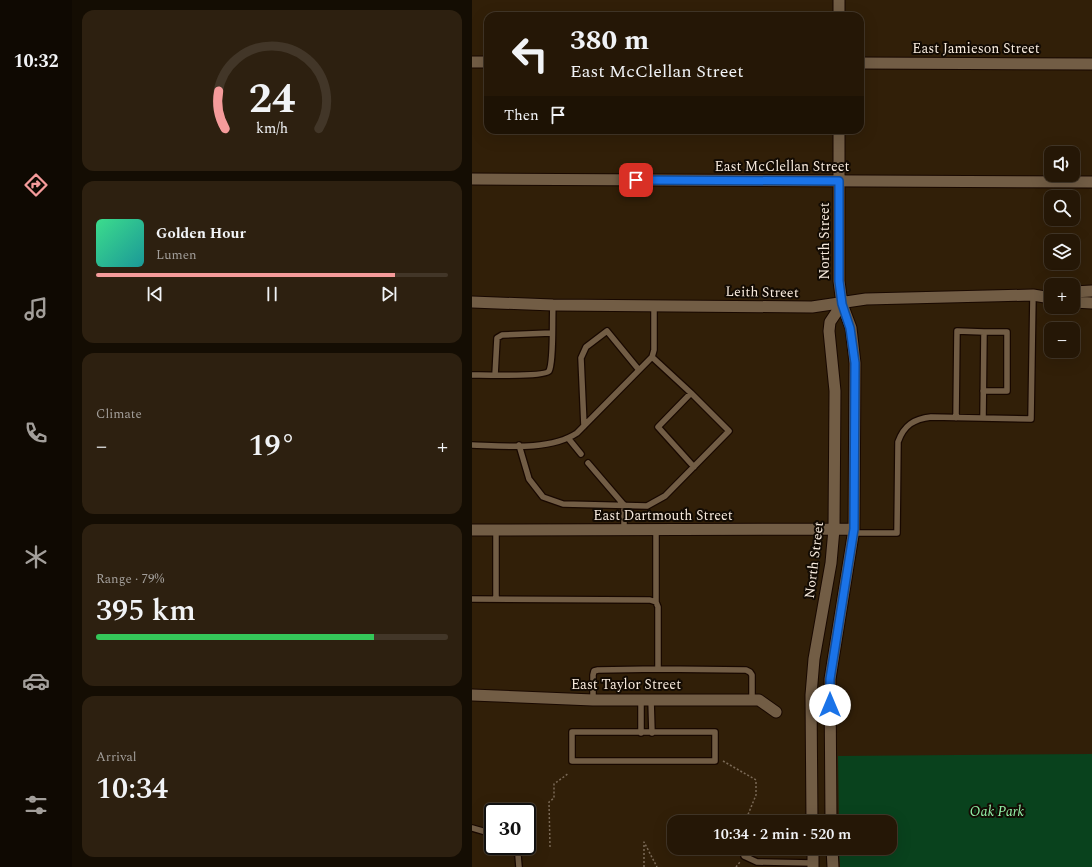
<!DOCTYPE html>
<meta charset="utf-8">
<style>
body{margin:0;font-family:Spectral,serif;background:#2d2010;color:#f1f3f6;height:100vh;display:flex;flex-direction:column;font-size:15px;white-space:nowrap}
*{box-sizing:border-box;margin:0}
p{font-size:13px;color:#a39f9b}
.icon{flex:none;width:22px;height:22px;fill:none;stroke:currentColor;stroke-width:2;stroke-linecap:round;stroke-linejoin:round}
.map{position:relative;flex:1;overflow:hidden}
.details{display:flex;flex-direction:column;gap:10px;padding:10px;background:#140d03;width:400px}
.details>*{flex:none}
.guide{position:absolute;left:12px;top:12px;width:380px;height:122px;border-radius:12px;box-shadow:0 4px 16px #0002,0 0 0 1px #423628;background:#251706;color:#f1f3f6;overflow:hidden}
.buttons{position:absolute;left:572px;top:146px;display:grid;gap:8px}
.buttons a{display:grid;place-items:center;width:36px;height:36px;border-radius:8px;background:#251706;box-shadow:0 4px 16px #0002,0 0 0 1px #423628;font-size:20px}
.speed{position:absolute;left:12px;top:803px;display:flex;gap:8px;font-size:20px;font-weight:700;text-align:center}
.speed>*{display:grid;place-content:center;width:52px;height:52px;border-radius:50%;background:#251706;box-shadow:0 4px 16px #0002,0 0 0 1px #423628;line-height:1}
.speed .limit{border:2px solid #111;border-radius:6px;background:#fff;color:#111}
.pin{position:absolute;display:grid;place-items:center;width:34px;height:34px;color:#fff;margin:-17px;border-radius:8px;box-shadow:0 2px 6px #0006}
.me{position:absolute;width:44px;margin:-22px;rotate:0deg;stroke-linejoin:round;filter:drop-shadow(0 0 3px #0008)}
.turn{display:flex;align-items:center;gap:14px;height:84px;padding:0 20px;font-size:18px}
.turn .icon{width:52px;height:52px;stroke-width:2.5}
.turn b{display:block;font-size:28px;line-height:34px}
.then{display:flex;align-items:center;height:38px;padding:0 20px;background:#0003;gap:8px;font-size:15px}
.big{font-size:30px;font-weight:600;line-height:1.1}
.details .card{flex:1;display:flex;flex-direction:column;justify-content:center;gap:6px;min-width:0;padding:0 14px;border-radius:12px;background:#2d2010}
.details .dial{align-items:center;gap:0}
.dial svg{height:104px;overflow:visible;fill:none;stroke:#423628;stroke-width:7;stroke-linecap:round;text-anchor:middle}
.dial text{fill:#f1f3f6;stroke:none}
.song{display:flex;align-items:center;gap:12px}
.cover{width:48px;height:48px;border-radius:6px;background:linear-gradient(135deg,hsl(150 70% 55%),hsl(180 70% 35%))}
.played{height:4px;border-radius:2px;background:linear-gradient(90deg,#f59b9b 85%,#423628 85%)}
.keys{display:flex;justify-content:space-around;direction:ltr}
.heat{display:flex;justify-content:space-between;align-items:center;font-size:22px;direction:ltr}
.charge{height:6px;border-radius:3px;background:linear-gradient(90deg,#34c759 79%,#423628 0)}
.trip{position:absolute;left:195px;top:815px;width:230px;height:40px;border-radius:12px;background:#251706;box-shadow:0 4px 16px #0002,0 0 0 1px #423628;font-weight:600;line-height:40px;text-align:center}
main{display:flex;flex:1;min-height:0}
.tab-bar{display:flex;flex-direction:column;width:72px;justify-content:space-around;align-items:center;background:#0f0902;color:#a39f9b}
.tab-bar .icon{width:28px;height:28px}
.tab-bar .on{color:#f59b9b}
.tab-bar b{font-size:18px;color:#f1f3f6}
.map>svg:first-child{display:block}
</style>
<main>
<nav class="tab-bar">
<b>10:32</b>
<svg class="icon on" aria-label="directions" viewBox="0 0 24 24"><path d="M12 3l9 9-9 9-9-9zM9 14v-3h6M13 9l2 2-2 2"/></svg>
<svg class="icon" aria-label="music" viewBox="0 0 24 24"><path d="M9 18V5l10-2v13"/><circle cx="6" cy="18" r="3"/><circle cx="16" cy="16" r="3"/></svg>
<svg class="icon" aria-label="phone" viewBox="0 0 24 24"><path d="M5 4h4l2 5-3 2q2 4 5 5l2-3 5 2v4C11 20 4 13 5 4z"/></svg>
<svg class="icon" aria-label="climate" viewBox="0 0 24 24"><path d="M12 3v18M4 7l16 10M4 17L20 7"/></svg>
<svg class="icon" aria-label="car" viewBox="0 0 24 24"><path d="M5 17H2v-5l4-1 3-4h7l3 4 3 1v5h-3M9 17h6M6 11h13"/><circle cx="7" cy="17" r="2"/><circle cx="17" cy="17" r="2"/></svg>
<svg class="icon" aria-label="filters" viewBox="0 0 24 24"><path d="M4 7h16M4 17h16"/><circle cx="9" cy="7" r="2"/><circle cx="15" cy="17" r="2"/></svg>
</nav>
<section class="details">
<div class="card dial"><svg viewBox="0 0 100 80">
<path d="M14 69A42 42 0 1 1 86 69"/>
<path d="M14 69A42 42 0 0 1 9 40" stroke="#f59b9b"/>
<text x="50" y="56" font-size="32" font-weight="700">24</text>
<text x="50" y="72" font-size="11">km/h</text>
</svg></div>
<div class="card">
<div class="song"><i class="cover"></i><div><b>Golden Hour</b><p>Lumen</p></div></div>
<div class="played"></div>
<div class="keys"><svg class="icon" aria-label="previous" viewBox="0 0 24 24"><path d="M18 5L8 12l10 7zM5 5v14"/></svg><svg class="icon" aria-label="pause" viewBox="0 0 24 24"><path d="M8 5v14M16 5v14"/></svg><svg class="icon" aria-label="next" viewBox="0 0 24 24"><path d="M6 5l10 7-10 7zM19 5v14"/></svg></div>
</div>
<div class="card"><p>Climate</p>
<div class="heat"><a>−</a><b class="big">19°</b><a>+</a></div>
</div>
<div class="card"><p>Range · 79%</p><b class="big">395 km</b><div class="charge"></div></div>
<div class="card"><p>Arrival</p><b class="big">10:34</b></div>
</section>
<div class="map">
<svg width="620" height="867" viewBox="0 0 620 867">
<rect width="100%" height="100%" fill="#311f08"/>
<!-- green -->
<path fill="#09421d" d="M620 754V867H368L367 848H418V822H367L366 756Z"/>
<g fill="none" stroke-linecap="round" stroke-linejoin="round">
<!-- service casing -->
<g stroke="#180800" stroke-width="8">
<path id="service" d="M0 375C10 375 73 377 77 371 82 362 80 318 81 305
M23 375 25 338 30 335 79 333
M511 391H535V332H512
M219 393 186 427 222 467
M484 418 485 331 512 332 511 418
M112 426 109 358 114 347 135 331 167 370
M96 438 109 454
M0 445C31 446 78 451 105 433L180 357 182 350V306
M47 445 57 479 71 497 91 504 175 506 193 496 257 431 219 393 180 357
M116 463 152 505V531
M24 530V598
M184 531V602
M382 533H425L426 442C432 425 442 419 459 417L559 419 561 295
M0 599 178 600 184 602 186 607V669L274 670 278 672 280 675V699
M121 700V675L122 671 126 670 186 669
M169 700V733
M179 700 180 733
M100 732H243V761H100Z
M0 828 21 834
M38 846 46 855 47 867
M271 848 272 856 285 862 341 863"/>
</g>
<!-- minor casing -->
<g stroke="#180800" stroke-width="13">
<path id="minor" d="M367 0V16
M0 62H16
M388 63 620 64
M0 179 620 182
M601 292 620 291
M0 302 81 305 340 307 394 299 561 295 579 298
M601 302 620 303
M0 530 382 529
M0 695 121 700H287L304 712
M340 822 339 695 342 659 359 563 362 529 363 391 357 331 358 322 370 304
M359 822 358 679 382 529 383 363 379 328 370 304 367 281V130
M341 848V867
M360 848 361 867"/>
</g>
<!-- path -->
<path stroke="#7a6956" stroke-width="1.5" stroke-dasharray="2 2" stroke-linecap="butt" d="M251 761 284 780V795L273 822
M78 847 77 802 82 798V784L97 773
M172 867V842L185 867
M264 867 268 862"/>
<!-- service -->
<use href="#service" stroke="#725d45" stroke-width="5.5"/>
<!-- minor -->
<use href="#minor" stroke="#725d45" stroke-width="11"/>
</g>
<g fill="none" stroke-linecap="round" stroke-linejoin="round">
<!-- route casing -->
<g stroke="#114b97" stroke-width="10">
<path id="route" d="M164 180 367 181V281L370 304 378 328 383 363 382 529 358 679V705"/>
</g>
<!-- route -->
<use href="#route" stroke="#1a73e8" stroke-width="7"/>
</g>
<g text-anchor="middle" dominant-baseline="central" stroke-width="4" stroke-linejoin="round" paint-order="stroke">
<!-- street labels -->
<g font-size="14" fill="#f8ebde" stroke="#130b03">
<text x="504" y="48">East Jamieson Street</text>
<text x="310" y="166">East McClellan Street</text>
<text transform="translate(352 241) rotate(-90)">North Street</text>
<text transform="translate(290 292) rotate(1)">Leith Street</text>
<text x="191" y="515">East Dartmouth Street</text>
<text transform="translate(342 560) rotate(-83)">North Street</text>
<text x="154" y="684">East Taylor Street</text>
</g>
<!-- park labels -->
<g font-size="14" font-style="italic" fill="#92f1a8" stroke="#130b03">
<text x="525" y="811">Oak Park</text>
</g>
</g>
</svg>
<div class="buttons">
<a><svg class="icon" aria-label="sound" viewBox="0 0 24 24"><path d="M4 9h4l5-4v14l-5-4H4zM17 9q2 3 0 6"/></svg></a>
<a><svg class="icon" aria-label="search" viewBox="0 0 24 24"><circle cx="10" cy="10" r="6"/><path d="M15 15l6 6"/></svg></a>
<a><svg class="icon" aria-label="layers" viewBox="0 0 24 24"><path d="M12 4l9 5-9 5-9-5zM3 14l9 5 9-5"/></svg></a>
<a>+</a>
<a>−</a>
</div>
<div class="speed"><div class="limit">30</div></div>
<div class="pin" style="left:164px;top:180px;background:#d93025"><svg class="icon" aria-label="arrive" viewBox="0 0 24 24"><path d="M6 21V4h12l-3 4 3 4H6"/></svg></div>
<svg class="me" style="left:358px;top:705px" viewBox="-20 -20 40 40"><circle r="19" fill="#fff"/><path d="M0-13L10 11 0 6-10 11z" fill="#1a73e8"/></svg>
<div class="trip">10:34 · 2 min · 520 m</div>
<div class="guide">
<div class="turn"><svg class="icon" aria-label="left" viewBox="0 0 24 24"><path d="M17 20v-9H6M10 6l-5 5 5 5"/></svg><div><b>380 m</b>East McClellan Street</div></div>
<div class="then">Then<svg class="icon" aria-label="arrive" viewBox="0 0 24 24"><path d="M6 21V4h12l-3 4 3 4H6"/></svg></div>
</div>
</div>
</main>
